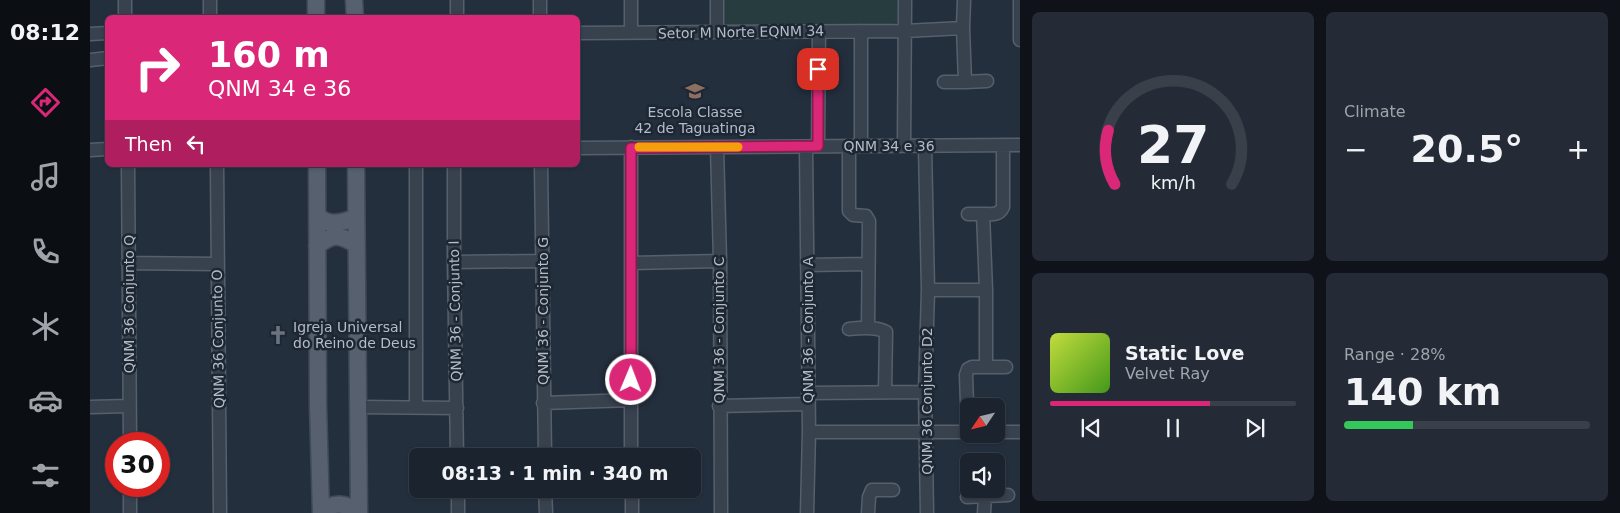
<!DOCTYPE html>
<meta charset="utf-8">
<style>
body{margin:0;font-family:"DejaVu Sans",sans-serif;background:#242b36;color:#f1f3f6;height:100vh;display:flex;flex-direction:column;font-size:19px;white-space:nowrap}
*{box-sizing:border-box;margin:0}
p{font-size:16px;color:#a0a4aa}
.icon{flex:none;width:28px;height:28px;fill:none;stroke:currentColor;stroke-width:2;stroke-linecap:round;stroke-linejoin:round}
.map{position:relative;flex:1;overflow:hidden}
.details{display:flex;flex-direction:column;gap:12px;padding:12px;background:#0f1319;width:600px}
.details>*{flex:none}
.banner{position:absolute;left:15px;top:15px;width:475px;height:152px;border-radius:8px;box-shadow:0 1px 4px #0004,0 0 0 1px #39404a;background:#db2777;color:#fff;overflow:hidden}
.needle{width:32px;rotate:235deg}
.buttons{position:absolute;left:870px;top:398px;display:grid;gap:10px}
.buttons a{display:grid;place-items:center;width:45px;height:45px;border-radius:8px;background:#1b232e;box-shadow:0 1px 4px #0004,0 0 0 1px #39404a;font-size:25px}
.speed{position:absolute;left:15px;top:432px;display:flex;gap:10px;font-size:25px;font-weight:700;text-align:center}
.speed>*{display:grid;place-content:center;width:65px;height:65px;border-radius:50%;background:#1b232e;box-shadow:0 1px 4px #0004,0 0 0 1px #39404a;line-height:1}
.speed .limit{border:8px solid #d22;background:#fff;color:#111}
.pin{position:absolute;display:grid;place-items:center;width:42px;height:42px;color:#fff;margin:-21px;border-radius:10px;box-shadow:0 2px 8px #0006}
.me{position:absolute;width:55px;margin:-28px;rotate:1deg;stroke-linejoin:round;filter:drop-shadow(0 0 4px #0008)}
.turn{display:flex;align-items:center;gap:18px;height:105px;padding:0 20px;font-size:22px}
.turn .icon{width:65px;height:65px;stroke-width:2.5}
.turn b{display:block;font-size:35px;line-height:42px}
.then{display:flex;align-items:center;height:48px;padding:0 20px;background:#0003;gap:10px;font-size:19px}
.big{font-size:38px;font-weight:700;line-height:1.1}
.details .card{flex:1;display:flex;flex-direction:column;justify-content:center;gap:8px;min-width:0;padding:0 18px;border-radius:8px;background:#242b36}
.details .dial{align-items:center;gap:0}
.dial svg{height:130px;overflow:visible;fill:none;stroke:#39404a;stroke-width:7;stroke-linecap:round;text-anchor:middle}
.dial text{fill:#f1f3f6;stroke:none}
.song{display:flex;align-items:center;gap:15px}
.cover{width:60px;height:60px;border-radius:8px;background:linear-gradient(135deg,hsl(70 70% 55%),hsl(100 70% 35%))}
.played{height:5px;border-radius:2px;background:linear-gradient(90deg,#db2777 65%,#39404a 65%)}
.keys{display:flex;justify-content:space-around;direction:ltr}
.heat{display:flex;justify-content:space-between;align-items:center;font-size:28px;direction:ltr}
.charge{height:8px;border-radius:4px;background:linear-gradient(90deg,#34c759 28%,#39404a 0)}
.details .tiles{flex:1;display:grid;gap:12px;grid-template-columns:repeat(2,1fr)}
.trip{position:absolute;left:319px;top:448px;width:292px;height:50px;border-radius:8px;background:#1b232e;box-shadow:0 1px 4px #0004,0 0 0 1px #39404a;font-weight:700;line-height:50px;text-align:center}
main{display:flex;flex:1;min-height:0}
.dock{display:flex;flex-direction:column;width:90px;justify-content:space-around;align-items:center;background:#0b0e12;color:#a0a4aa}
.dock .icon{width:35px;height:35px}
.dock .active{color:#db2777}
.dock b{font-size:22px;color:#f1f3f6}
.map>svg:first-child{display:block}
</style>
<main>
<nav class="dock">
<b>08:12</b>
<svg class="icon active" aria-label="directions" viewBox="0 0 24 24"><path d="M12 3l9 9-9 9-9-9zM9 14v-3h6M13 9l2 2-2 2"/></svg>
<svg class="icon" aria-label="music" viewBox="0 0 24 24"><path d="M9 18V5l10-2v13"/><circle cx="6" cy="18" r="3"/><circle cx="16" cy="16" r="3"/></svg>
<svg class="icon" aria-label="phone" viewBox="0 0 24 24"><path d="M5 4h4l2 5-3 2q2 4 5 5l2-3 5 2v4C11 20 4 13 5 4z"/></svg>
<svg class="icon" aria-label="climate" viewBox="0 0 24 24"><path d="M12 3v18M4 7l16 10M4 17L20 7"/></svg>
<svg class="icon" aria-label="car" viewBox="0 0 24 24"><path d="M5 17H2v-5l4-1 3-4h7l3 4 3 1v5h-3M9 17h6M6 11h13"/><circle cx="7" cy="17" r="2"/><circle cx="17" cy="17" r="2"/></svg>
<svg class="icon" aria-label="filters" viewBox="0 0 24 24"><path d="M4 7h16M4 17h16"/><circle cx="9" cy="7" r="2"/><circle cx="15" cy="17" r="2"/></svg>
</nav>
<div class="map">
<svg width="930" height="513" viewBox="0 0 930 513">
<rect width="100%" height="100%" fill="#242f3e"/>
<!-- green -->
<path fill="#263c3f" d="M633 0H809C809 9 812 20 803 25L632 26Z"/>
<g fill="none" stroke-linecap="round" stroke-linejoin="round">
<!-- minor casing -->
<g stroke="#565f6c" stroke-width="15">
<path id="minor" d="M541 0V33
M930 0V40
M35 18V0
M120 18V0
M367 18V0
M450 18V0
M627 32V0
M488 33 815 31 873 28 874 0
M0 34 18 33
M0 60 18 58
M854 82H875L873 28
M875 82 897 81
M728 146 729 31
M771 146V31
M814 146 815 0
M835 146 838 290 835 392 837 513
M541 147V456
M627 147 630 261 631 513
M716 147 719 432 717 513
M759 147V211L763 215 776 216 779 221 778 328
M488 148 930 145
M0 150 18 149
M38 165 40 444
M127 165 130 513
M364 165V262L367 456
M451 165 455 456
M878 214H893
M364 262 453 261
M38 263 127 264
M542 263 630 261
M717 265 777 264
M838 290H896
M759 329C770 328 786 326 796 332L795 392
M896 367V290L893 214C901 214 909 216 913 207V145
M718 393 835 392
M453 403 541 400
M629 406 718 404
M0 407 39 406
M269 407 367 408
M326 408V165
M719 432H879
M878 432 876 375 878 369 882 367H916
M906 432H930
M40 486V513
M368 489V513
M455 489 456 513
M542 489V513
M877 497 895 496
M778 513 779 497 782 490H803
M894 513 895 496 918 495"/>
</g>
<!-- major casing -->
<g stroke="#414a57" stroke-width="19">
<path id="major" d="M226 0V18
M264 0 265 18
M227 165 228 405 231 513
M266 165C266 281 269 397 269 513
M228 216C238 227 253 223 266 217
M227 246C242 234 249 234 265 244
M231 513C243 500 255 504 269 511"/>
</g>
<!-- minor -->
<use href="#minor" stroke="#38414e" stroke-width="12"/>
<!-- major -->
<use href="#major" stroke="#56606e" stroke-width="16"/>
</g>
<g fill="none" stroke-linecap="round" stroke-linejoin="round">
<!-- route casing -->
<g stroke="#8e194d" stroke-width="12">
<path id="route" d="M541 380V148L728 146V69"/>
</g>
<!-- route -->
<use href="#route" stroke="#db2777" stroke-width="9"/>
<!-- slow -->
<path stroke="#f59e0b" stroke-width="9" d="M549 147H648"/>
</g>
<!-- icons -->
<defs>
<g id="school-bare" transform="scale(1.5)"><path d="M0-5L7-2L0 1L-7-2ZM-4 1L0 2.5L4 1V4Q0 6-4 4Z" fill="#8d6e63" stroke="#1d2633" stroke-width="2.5" paint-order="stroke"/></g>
<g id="church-bare" transform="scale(1.5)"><path d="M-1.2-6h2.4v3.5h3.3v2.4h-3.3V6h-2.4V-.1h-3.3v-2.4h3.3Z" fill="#6b7280" stroke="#1d2633" stroke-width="2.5" paint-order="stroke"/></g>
</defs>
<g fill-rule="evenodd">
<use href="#school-bare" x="605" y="91"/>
<use href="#church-bare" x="188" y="335"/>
</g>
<g text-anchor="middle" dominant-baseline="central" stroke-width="5" stroke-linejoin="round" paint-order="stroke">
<!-- street labels -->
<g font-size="14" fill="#b4bcc9" stroke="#1d2633">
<text transform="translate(651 32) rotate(-1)">Setor M Norte EQNM 34</text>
<text x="799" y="146">QNM 34 e 36</text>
<text transform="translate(39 304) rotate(-90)">QNM 36 Conjunto Q</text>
<text transform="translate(365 311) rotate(-91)">QNM 36 - Conjunto I</text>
<text transform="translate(453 311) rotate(-90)">QNM 36 - Conjunto G</text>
<text transform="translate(629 330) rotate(-90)">QNM 36 - Conjunto C</text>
<text transform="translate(718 330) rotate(-90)">QNM 36 - Conjunto A</text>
<text transform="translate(128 339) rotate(-91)">QNM 36 Conjunto O</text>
<text transform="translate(837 401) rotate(-90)">QNM 36 Conjunto D2</text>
</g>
<!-- poi labels -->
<g font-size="14" fill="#b4bcc9" stroke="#1d2633">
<text x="605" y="112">Escola Classe<tspan x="605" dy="16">42 de Taguatinga</tspan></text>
<text x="203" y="327" text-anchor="start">Igreja Universal<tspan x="203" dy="16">do Reino de Deus</tspan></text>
</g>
</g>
</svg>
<div class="buttons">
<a><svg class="needle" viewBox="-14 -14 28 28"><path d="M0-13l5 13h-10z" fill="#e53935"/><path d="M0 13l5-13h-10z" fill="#a0a4aa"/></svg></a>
<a><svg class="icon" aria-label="sound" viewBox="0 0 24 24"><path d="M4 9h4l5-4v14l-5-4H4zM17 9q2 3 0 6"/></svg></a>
</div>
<div class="speed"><div class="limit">30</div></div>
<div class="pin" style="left:728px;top:69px;background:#d93025"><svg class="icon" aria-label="arrive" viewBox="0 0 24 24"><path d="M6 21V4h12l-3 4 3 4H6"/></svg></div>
<svg class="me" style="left:541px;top:380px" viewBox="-20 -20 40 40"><circle r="17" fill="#db2777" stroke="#fff" stroke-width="3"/><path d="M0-11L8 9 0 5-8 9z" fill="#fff"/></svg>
<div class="trip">08:13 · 1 min · 340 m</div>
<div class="banner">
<div class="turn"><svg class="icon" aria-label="right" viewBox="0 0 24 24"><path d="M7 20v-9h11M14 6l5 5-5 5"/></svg><div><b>160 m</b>QNM 34 e 36</div></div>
<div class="then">Then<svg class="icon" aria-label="left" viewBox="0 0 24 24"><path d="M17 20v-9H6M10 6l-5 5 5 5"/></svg></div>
</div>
</div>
<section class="details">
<div class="tiles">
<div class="card dial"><svg viewBox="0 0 100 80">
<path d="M14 69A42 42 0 1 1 86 69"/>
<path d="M14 69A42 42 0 0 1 10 36" stroke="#db2777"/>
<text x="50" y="56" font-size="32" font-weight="700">27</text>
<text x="50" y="72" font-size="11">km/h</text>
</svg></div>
<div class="card"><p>Climate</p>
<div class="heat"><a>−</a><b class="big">20.5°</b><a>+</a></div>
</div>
<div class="card">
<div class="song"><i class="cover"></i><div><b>Static Love</b><p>Velvet Ray</p></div></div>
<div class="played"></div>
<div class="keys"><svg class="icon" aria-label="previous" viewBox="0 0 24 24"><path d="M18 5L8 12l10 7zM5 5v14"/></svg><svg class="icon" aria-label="pause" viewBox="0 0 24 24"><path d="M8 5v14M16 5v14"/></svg><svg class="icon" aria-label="next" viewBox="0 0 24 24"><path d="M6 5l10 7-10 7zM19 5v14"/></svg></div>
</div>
<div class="card"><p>Range · 28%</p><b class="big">140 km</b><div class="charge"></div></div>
</div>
</section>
</main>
